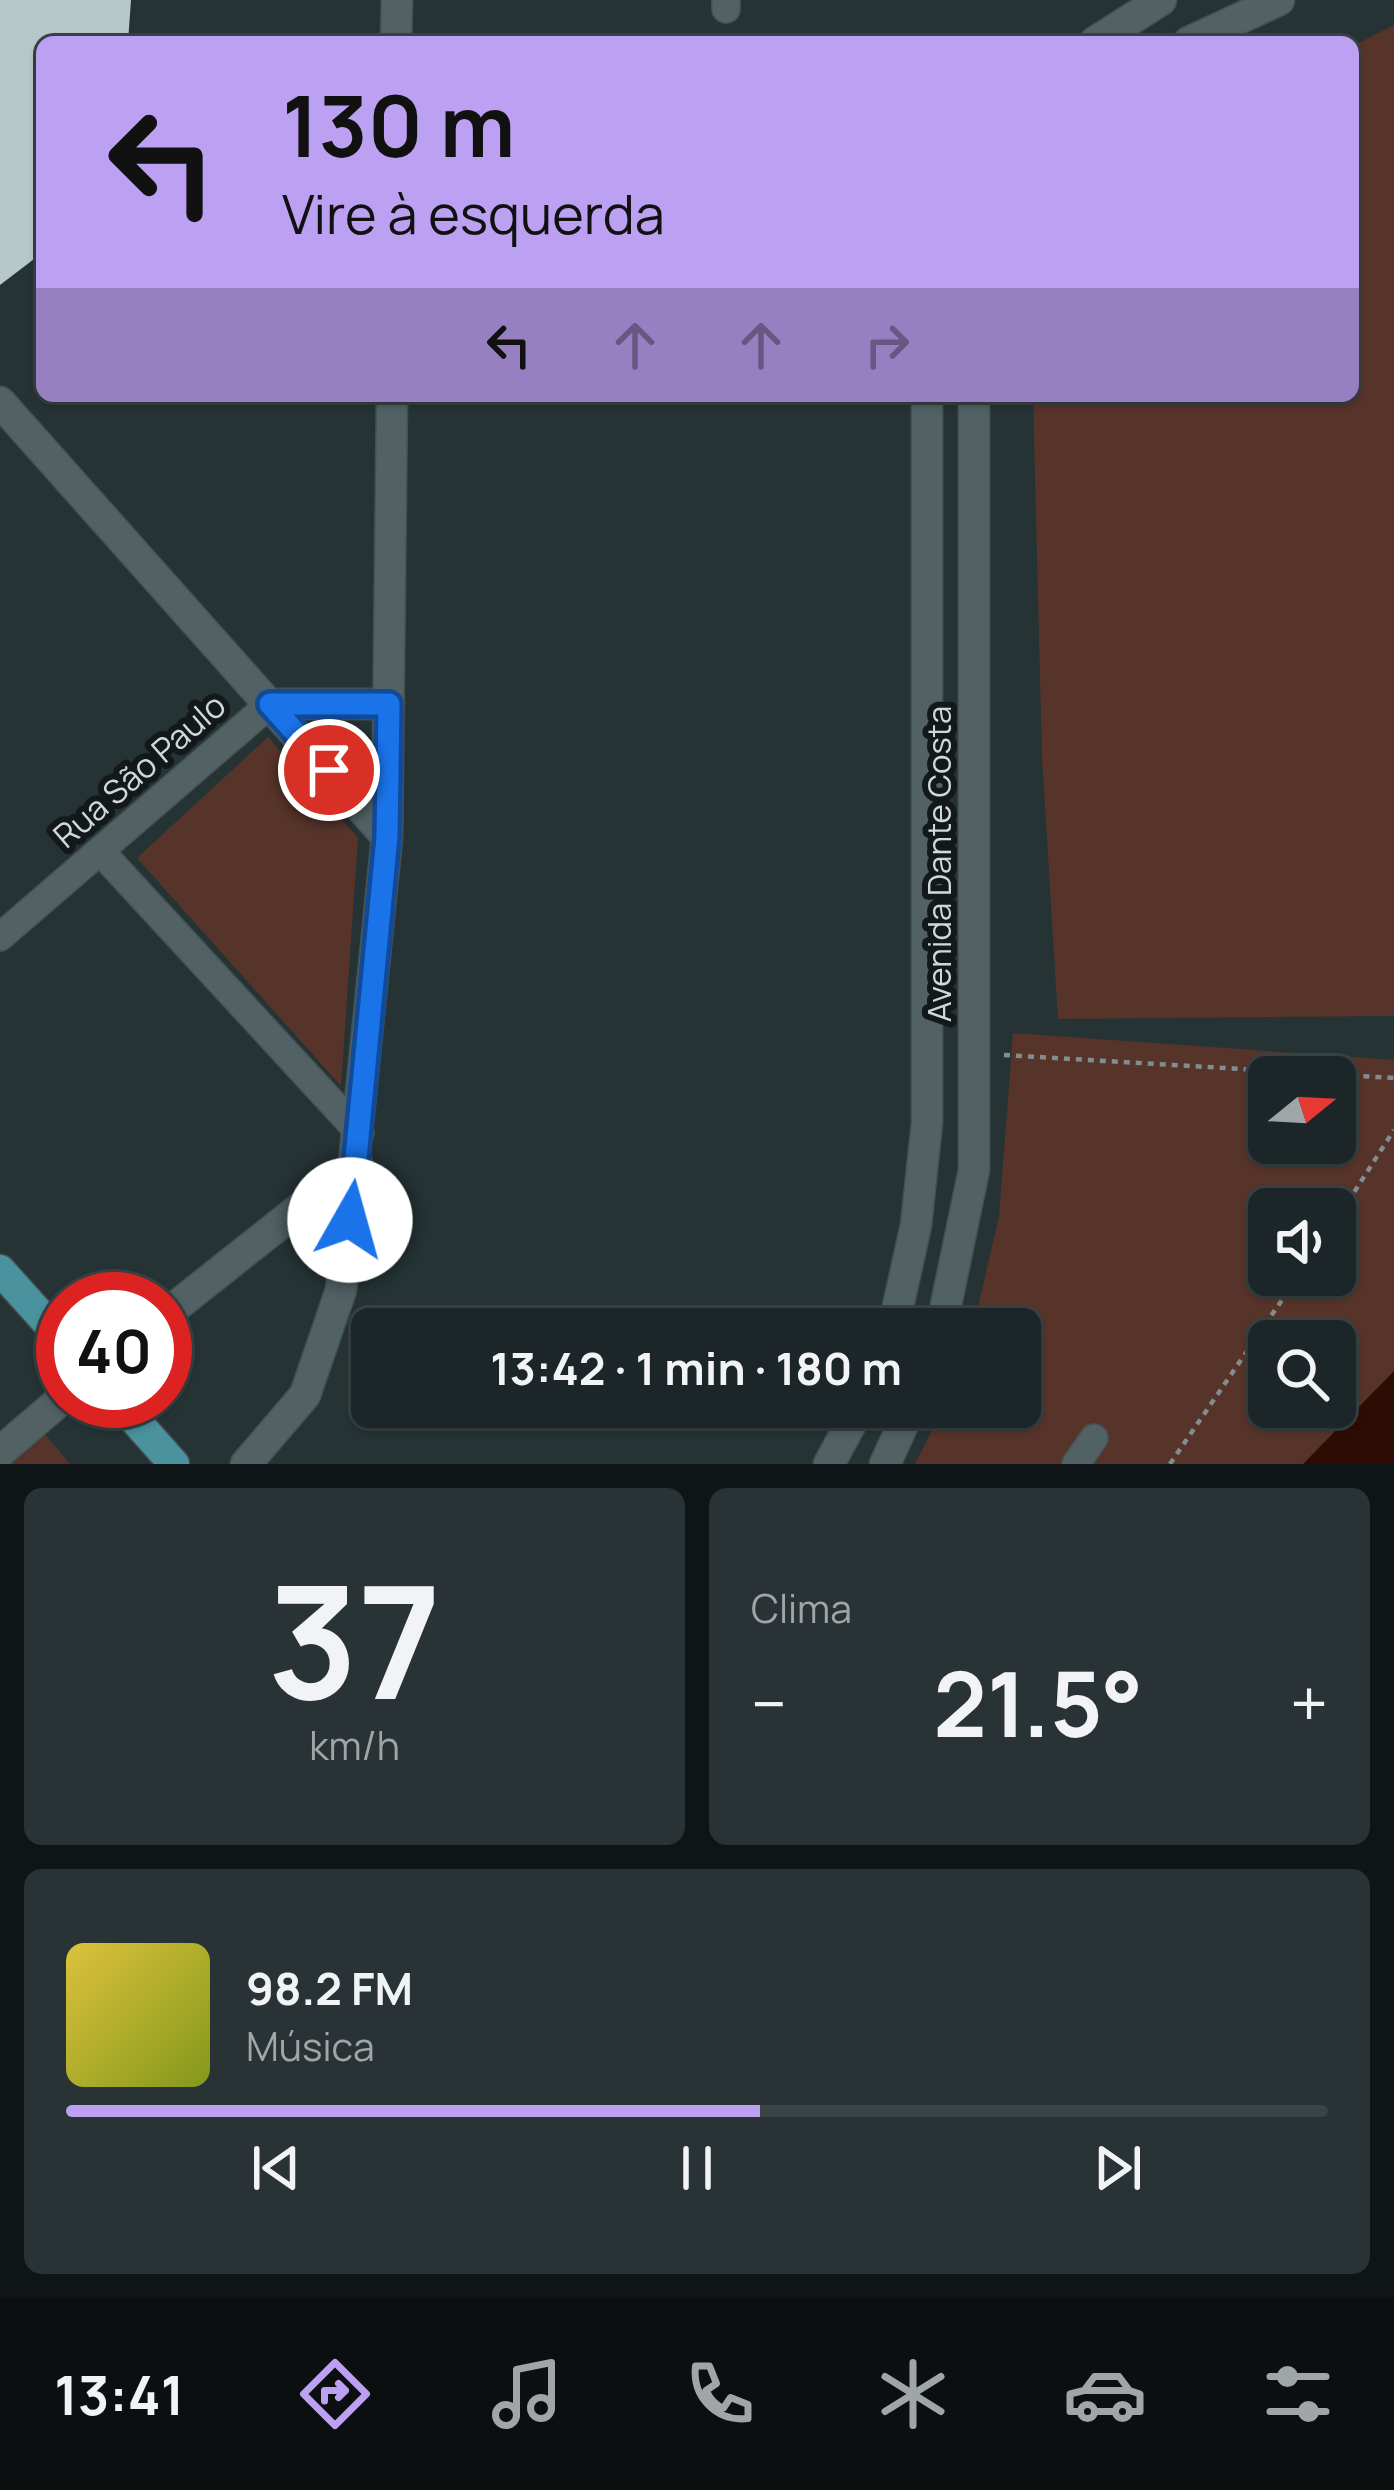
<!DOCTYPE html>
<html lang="pt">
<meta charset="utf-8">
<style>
body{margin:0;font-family:Manrope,sans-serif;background:#293234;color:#f1f3f6;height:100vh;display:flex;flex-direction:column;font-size:45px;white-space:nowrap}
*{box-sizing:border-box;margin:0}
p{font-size:39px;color:#a0a5a8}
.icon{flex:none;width:66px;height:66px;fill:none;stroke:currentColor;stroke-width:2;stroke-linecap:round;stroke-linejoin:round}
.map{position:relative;height:1464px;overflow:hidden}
.sheet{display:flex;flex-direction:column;gap:24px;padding:24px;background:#0f1516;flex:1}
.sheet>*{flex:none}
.top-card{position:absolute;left:36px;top:36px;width:1323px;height:366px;border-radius:18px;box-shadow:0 3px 9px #0004,0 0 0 3px #3a4345;background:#bca0f2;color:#111;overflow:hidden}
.needle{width:78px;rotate:72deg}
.controls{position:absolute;left:1248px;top:1056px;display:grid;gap:24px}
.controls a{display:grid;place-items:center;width:108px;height:108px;border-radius:18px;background:#1c2628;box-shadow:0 3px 9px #0004,0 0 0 3px #3a4345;font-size:60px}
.speed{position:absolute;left:36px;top:1272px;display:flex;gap:24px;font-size:60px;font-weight:700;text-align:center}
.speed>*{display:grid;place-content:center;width:156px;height:156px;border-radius:50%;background:#1c2628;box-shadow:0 3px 9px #0004,0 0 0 3px #3a4345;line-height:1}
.speed .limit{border:18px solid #d22;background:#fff;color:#111}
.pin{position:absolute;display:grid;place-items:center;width:102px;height:102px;color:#fff;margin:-51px;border:6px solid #fff;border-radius:50%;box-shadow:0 3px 12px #0007}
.me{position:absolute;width:132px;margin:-66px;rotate:7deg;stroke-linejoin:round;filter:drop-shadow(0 0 9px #0008)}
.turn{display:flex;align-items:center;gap:42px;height:252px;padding:0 48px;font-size:54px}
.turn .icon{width:156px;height:156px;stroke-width:2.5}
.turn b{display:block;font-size:84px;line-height:102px}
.lanes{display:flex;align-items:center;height:114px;padding:0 48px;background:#0003;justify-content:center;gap:60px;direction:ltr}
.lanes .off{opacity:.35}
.big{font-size:90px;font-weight:700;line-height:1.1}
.sheet .widget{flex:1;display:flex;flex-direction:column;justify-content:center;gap:18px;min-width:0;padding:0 42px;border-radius:18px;background:#293234}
.sheet .dial{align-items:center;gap:0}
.dial b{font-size:156px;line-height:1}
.song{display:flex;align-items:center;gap:36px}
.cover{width:144px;height:144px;border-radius:18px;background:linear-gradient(135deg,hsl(50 70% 55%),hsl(70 70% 35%))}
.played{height:12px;border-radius:6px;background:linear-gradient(90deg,#bca0f2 55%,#3a4345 55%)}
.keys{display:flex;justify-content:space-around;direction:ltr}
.heat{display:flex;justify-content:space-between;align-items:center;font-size:66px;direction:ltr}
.sheet .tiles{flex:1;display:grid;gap:24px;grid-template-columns:1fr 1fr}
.widget:last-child{grid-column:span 2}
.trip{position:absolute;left:351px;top:1308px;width:690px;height:120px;border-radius:18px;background:#1c2628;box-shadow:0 3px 9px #0004,0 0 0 3px #3a4345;font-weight:700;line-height:120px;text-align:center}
.tabs{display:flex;height:192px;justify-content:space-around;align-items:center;background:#0b0f10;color:#a0a5a8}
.tabs .icon{width:84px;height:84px}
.tabs .current{color:#bca0f2}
.tabs b{font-size:54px;color:#f1f3f6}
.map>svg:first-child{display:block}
</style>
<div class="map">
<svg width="1394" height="1464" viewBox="0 0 1394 1464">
<rect width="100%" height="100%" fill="#253335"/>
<!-- green -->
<path fill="#57342a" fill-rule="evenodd" d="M1394 25V1016L1058 1019 1042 758 1033 396H1353V46Z
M268 737 358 838 341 1086 137 858Z
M1013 1033 1394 1060V1464H915L944 1407H1020V1329H973L999 1216ZM1269 1077H1335V1143H1269ZM1269 1209H1335V1275H1269ZM1269 1341H1335V1407H1269Z
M44 1433 70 1464H10Z"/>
<!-- water -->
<path fill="#2d0c04" d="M1394 1371V1464H1303Z"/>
<!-- building -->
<path fill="#b7c8cb" d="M0 0H131L128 42H42V253L0 285Z"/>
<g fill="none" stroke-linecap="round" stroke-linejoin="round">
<!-- minor casing -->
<g stroke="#445052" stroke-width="30">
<path id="minor" d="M726 9V0
M100 851 360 1133
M0 937 270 704
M1076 1464 1094 1438"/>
</g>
<!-- tertiary casing -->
<g stroke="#445052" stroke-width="33">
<path id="tertiary" d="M396 42 397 0
M1095 42 1161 0
M1189 42 1279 0
M0 402 387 837
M270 704H389
M165 1315 357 1163
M893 1329 916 1225 927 1123V396
M941 1329 974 1170V396
M0 1452 63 1398
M246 1464 305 1395 341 1290 387 837 392 396
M829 1464 860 1407
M885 1464 911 1407"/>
</g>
<!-- primary casing -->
<g stroke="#445052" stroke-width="33">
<path id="primary" d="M0 1270 63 1340
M118 1401 174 1464"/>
</g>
<!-- path -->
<path stroke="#828d8f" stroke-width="4.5" stroke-dasharray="6 6" stroke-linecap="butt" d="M1004 1055 1394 1078
M1335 1222 1394 1130
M1170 1464 1299 1275"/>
<!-- minor -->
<use href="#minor" stroke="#526164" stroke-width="27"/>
<!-- tertiary -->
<use href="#tertiary" stroke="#526164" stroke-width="30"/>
<!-- primary -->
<use href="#primary" stroke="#49929e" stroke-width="30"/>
</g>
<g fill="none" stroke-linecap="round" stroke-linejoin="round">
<!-- route casing -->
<g stroke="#114b97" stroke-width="30">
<path id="route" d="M329 770 270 704H389L387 837 350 1220"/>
</g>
<!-- route -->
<use href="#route" stroke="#1a73e8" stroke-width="21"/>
</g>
<g text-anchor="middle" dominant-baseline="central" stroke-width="12" stroke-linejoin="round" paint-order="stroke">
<!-- street labels -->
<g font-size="33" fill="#d0d8da" stroke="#13191a">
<text transform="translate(139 770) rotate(-41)">Rua São Paulo</text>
<text transform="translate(938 864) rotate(-90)">Avenida Dante Costa</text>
</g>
</g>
</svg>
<div class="controls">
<a><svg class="needle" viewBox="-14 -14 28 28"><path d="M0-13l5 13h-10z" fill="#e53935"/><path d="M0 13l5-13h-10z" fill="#a0a5a8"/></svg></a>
<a><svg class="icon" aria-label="sound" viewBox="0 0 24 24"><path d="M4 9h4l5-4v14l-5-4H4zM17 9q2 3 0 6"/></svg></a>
<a><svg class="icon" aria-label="search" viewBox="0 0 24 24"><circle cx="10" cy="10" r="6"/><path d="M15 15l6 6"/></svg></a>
</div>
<div class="speed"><div class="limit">40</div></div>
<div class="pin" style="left:329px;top:770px;background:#d93025"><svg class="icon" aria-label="arrive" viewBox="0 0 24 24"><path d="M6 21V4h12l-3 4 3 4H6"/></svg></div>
<svg class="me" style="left:350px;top:1220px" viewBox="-20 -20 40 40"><circle r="19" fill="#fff"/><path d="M0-13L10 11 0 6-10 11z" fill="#1a73e8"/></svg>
<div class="trip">13:42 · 1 min · 180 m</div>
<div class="top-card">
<div class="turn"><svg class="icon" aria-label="left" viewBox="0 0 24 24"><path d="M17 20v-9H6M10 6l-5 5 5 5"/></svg><div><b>130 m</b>Vire à esquerda</div></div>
<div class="lanes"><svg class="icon" aria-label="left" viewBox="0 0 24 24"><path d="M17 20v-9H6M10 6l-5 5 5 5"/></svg><svg class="icon off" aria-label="ahead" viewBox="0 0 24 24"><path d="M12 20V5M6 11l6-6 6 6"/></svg><svg class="icon off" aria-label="ahead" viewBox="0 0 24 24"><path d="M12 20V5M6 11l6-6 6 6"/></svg><svg class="icon off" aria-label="right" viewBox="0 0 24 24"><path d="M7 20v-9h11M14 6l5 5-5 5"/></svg></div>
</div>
</div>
<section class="sheet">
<div class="tiles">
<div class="widget dial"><b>37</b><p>km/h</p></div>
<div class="widget"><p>Clima</p>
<div class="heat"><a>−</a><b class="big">21.5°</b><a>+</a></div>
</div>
<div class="widget">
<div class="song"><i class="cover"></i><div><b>98.2 FM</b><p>Música</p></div></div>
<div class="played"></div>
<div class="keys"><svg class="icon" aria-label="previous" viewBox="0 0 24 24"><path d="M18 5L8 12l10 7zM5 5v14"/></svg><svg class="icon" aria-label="pause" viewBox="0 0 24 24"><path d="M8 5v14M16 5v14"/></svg><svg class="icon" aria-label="next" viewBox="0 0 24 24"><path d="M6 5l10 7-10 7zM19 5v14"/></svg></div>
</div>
</div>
</section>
<nav class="tabs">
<b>13:41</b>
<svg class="icon current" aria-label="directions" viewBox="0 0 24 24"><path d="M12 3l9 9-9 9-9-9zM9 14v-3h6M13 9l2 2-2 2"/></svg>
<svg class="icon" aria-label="music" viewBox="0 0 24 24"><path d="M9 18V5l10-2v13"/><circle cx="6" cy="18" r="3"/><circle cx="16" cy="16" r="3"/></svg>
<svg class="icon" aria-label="phone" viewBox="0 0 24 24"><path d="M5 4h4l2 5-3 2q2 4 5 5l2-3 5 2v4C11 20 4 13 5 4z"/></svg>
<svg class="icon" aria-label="climate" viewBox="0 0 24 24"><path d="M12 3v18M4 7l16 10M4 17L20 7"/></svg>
<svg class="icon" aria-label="car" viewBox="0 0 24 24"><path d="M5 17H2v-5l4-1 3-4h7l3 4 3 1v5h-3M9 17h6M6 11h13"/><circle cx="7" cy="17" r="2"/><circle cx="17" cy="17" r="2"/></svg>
<svg class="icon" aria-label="filters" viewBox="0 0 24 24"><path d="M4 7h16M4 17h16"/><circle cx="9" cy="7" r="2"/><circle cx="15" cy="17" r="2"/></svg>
</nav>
